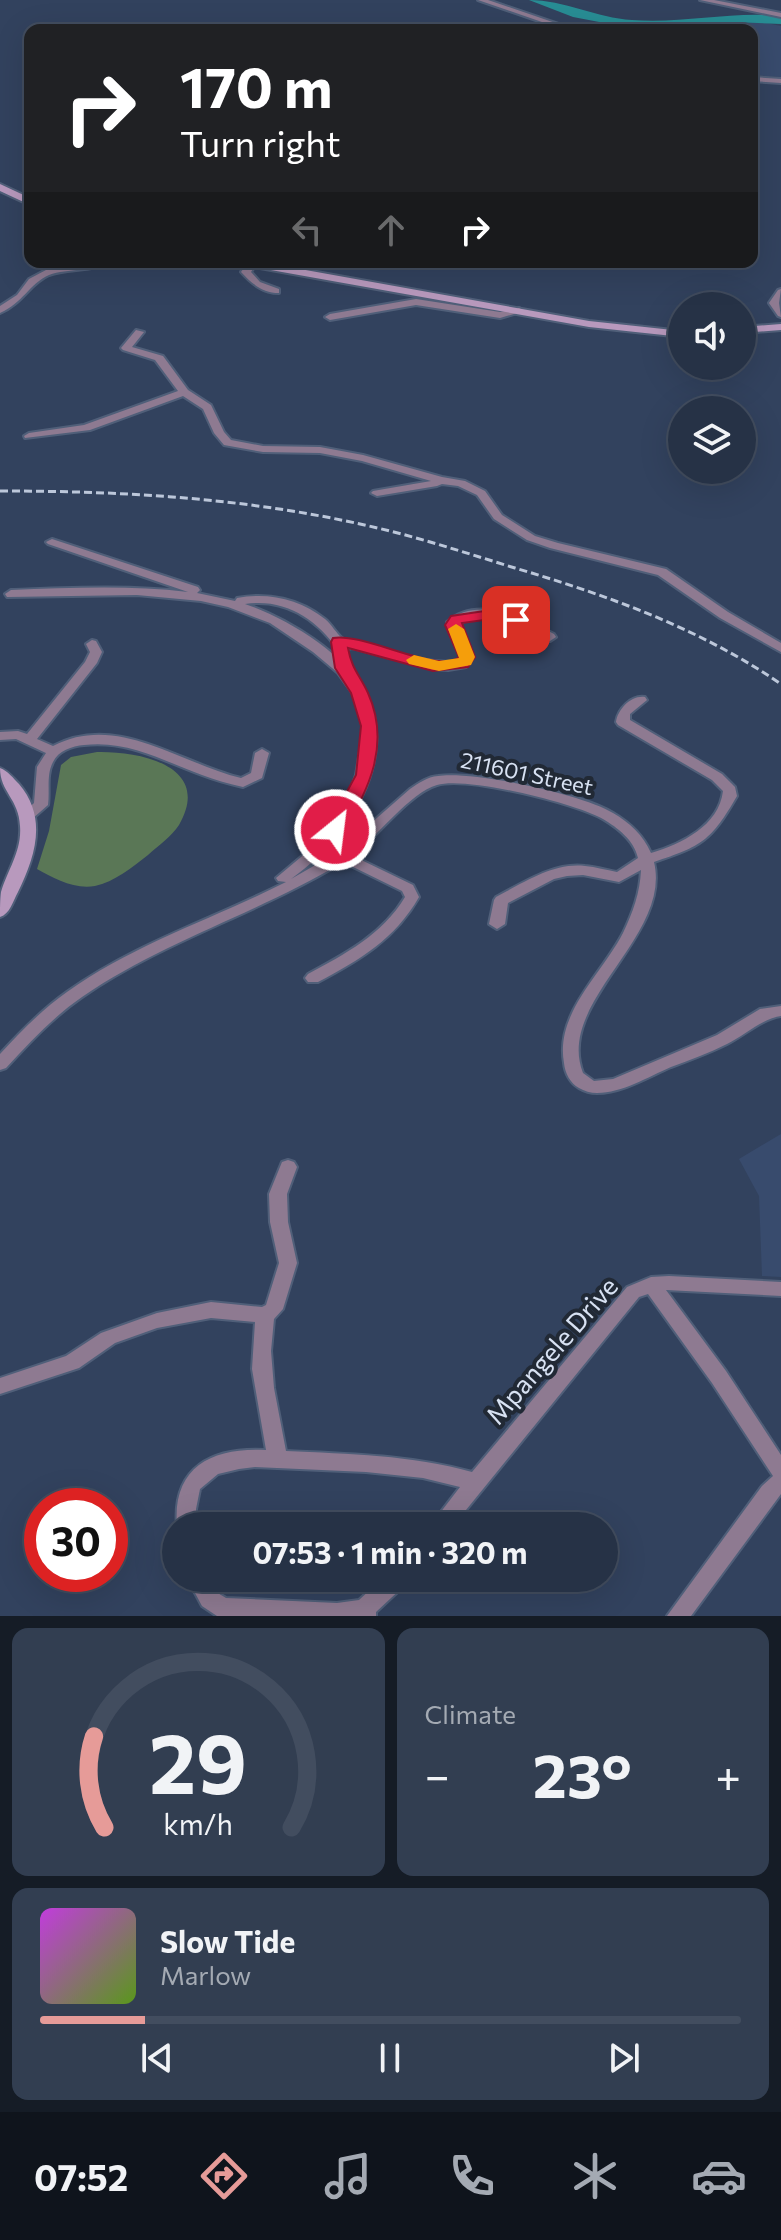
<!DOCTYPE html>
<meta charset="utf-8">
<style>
body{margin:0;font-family:Commissioner,sans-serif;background:#323e51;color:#f1f3f6;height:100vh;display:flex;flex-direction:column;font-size:30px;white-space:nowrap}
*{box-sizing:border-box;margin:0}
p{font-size:26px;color:#a4aab3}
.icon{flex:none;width:44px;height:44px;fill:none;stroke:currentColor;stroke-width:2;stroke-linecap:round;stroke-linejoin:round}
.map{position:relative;height:1616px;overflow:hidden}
.side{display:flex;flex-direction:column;gap:12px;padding:12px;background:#151c26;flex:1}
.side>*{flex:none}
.guide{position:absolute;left:24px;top:24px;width:734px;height:244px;border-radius:16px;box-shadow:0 8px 32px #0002,0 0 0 2px #424d5f;background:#202124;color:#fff;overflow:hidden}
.controls{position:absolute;left:668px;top:292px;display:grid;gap:16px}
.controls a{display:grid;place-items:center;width:88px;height:88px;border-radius:50%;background:#263246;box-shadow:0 8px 32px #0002,0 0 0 2px #424d5f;font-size:40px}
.speed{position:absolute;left:24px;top:1488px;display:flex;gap:16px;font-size:40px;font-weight:700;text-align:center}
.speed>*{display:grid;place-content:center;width:104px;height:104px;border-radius:50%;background:#263246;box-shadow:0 8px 32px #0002,0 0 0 2px #424d5f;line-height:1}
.speed .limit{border:12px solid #d22;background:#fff;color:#111}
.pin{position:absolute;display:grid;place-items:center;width:68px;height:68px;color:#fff;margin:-34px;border-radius:16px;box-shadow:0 4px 12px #0006}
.me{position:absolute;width:88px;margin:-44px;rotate:29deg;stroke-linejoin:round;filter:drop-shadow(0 0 6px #0008)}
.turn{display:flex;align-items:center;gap:28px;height:168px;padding:0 24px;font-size:36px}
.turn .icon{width:104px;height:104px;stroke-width:2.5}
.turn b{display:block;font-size:56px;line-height:68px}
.lanes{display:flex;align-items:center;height:76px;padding:0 24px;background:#0003;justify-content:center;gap:40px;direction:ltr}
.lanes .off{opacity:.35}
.big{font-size:60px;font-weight:700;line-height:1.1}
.side .card{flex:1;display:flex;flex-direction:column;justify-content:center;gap:12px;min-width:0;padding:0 28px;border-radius:16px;background:#323e51}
.side .dial{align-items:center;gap:0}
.dial svg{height:208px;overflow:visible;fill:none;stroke:#424d5f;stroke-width:7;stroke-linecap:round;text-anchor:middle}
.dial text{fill:#f1f3f6;stroke:none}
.song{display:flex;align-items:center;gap:24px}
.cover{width:96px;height:96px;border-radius:12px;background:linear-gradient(135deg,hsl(290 70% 55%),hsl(90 70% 35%))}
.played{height:8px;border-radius:4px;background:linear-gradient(90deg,#e69b98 15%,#424d5f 15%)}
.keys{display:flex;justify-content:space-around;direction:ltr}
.heat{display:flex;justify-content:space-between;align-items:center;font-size:44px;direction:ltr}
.side .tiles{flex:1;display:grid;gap:12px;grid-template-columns:1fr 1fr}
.card:last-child{grid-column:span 2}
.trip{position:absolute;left:162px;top:1512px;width:456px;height:80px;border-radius:40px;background:#263246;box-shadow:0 8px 32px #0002,0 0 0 2px #424d5f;font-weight:700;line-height:80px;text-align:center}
.tab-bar{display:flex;height:128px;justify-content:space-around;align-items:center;background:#0f141c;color:#a4aab3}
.tab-bar .icon{width:56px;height:56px}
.tab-bar .selected{color:#e69b98}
.tab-bar b{font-size:36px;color:#f1f3f6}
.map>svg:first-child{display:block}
</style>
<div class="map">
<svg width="781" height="1616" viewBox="0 0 781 1616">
<rect width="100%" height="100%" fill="#32425e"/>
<!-- built -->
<path fill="#384b6d" d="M762 22 781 26V77L752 75V30H632L635 26Z
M781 1134V1277L762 1276 759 1196 739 1159Z"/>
<!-- green -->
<path fill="#5a7756" d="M97 752C140 751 213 766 179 825 172 836 158 846 148 855 133 867 114 882 95 886 75 890 53 878 37 869L49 831 61 765 71 757Z"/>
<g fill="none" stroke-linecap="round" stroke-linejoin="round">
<!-- river -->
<path fill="#288d94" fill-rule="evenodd" d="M529 0C564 0 597 18 632 20 682 24 731 11 781 16V24L732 22 636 29 573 17Z"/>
<!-- street casing -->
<g stroke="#505f79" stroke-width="4">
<path id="street" d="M478 0H488L576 30H565Z
M700 0H714L781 13V17Z
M752 77 781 79V83L752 81Z
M90 262H111C93 272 68 268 49 275 29 284 23 303 0 313V306L17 295 29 279 46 270Z
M248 262 256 264 251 272 260 282 279 289V293C263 293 252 284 241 272Z
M781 289 779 303 781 317 778 316 769 303 778 290Z
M416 299 500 312 519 308 524 311 500 318 416 305 330 320 325 317 330 314Z
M136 330 144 332 132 347 163 356 188 390 211 405 224 432 231 440 263 446 320 447 363 455 442 477 465 481 485 491 502 515 535 536 558 543 666 569 728 612 781 643V652L720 618 658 575 550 548 527 540 494 519 477 495 458 486 442 484 437 486 377 496 371 493 373 491 431 481 362 461 320 453 263 452 224 445 214 433 203 409 183 396 90 430 25 438 24 436 29 433 84 425 178 391 155 360 123 350 121 348Z
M52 539 198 587 200 590 197 593 235 601 237 598C268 592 300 599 325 619 332 625 336 633 342 638 347 642 359 642 366 644 396 652 426 665 458 661L461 657 447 622C478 595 523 618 554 634L556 637 550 641C519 630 493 608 460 623L473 657 466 667 448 670 433 669 353 648 338 650C316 618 284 598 245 604 287 618 346 654 366 694 400 761 344 842 291 879L338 852 410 789C419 783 427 777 438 776 474 771 582 794 613 813 630 823 643 835 651 853 681 844 719 826 723 791L712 780 618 725 616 722C618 709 631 695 645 697L647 700 630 714V720L722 774 735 787 737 796C711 841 702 846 654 862 672 937 555 1002 583 1073L594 1081 613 1079 717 1035 760 1009 781 1006V1016C761 1019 745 1035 727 1044 709 1053 690 1060 671 1067 648 1077 622 1093 597 1093 591 1093 584 1091 579 1088 570 1083 565 1073 564 1063 555 1013 602 974 623 933 633 912 640 893 641 870L619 882 583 875 567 876 554 879 508 903 505 924 497 929 489 924 494 900 496 897C523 883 554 862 585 866 596 867 606 870 617 872L638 858C634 840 618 828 603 819 575 803 466 776 437 785 411 792 375 838 353 856L413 885 419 897C395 939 360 960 318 982H308L305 978 308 974C345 954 382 935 405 897L402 891 343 862C259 913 163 941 82 997 53 1017 29 1043 6 1068L0 1070V1054C21 1031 43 1009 67 992 134 944 213 919 286 882L278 881 276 878 307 852 333 824 350 793 356 775 362 739V723L354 695 338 673 313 652 270 623 228 607 201 601 137 595 7 597 5 594 11 590C70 588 129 585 188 592L48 544 46 542Z
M92 640 96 641 102 652 97 663 37 739 53 746C117 712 181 764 241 778L251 773 255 753 262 749 269 753 262 778 243 787C229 784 215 780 202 775 161 760 128 740 84 745 72 746 58 751 53 762 46 775 50 791 48 805L32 819H22L20 816 34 803 37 767 46 753 16 739 0 740V732L18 731 27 734 85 662 90 652 86 644Z
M288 1160 294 1162 297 1167 287 1194 288 1222 297 1263 283 1309 274 1319 271 1351 274 1388 286 1451C349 1454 411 1455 472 1472L627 1287 651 1277 669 1276 781 1282V1296L666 1290 726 1371 781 1455V1494L691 1616H667L762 1486 773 1476 712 1383 648 1294 639 1297 453 1526H430L460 1487 423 1478 366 1472 255 1467 239 1469 218 1474 200 1489 196 1509 197 1526H177C172 1467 212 1447 266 1450L252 1369 255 1322 211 1318 157 1328 115 1343 79 1368 0 1394V1378L66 1356 101 1333 157 1313 211 1302 262 1307 266 1305 279 1263 270 1222 269 1194 282 1162Z
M187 1578H208L216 1592 226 1598 337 1603 359 1600 383 1578H408L405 1585 376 1612V1616H217L202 1606Z"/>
</g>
<!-- secondary casing -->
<g stroke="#505f79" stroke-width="4">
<path id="secondary" d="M0 184 30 198V205L0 191Z
M238 262H261L589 321 682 331V337L589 327 243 265Z
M781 324V330L742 333V327Z
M0 768C8 771 13 778 19 784 48 818 35 857 18 892 13 901 10 914 0 917 0 909 0 899 1 892 8 869 22 851 20 826 19 799 0 792 0 768Z"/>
</g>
<!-- street -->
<use href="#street" fill="#8e7a91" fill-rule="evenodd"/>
<!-- secondary -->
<use href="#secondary" fill="#b899bd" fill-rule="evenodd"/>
<!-- rail -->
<path stroke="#bcc7da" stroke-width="3" stroke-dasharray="8 4" stroke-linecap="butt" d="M0 491C124 491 247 498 369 526 418 537 466 553 515 568 609 596 699 628 781 684"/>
</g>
<!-- route -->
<path fill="#e11d48" stroke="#92132f" stroke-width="2" d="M491 610 522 617 524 620 516 625 491 619 462 623 475 657 468 667 433 671 348 648C352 670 360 675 368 693 391 744 369 790 342 834H329L326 830 356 775 361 726 351 693 335 668 331 642 333 638C364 632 439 675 459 657L445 625 451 616Z"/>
<!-- slow -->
<path fill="#f59e0b" d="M456 624 464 629 475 657 471 665 439 671 409 664 406 660 414 655 439 661 459 658 448 629Z"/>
<g text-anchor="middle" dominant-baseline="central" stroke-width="8" stroke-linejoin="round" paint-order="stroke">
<!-- street labels -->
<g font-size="22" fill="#d8e2f3" stroke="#212935">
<text transform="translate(527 773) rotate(12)">211601 Street</text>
</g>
<!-- near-street labels -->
<g font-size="26" fill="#d8e2f3" stroke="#212935">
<text transform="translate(551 1350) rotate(-49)">Mpangele Drive</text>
</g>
</g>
</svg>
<div class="controls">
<a><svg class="icon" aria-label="sound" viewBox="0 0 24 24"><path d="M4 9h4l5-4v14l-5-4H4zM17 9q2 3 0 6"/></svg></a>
<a><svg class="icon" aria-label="layers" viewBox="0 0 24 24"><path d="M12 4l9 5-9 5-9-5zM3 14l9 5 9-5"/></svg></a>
</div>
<div class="speed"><div class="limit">30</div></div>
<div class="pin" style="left:516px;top:620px;background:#d93025"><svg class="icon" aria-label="arrive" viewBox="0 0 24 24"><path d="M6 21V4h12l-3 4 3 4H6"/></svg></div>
<svg class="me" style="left:335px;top:830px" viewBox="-20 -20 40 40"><circle r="17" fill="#e11d48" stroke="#fff" stroke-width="3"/><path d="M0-11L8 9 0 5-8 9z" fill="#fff"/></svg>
<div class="trip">07:53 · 1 min · 320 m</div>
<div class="guide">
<div class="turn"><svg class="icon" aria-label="right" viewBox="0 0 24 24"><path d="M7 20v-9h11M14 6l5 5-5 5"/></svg><div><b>170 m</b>Turn right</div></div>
<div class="lanes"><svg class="icon off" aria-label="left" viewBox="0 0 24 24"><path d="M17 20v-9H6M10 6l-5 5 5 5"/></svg><svg class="icon off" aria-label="ahead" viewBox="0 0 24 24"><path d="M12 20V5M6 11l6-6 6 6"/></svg><svg class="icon" aria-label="right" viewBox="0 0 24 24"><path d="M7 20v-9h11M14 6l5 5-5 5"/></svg></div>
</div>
</div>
<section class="side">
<div class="tiles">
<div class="card dial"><svg viewBox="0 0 100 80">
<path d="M14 69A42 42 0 1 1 86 69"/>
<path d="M14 69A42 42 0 0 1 10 34" stroke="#e69b98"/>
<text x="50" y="56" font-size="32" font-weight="700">29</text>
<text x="50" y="72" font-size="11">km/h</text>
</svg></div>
<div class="card"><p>Climate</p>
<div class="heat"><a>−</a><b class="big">23°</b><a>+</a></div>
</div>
<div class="card">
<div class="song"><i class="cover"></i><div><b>Slow Tide</b><p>Marlow</p></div></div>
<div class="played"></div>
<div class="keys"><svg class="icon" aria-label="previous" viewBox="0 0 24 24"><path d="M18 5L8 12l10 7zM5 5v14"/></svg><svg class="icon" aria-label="pause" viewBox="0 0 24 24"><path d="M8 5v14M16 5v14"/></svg><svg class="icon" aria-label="next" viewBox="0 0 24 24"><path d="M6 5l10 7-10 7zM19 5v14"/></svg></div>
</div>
</div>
</section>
<nav class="tab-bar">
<b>07:52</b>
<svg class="icon selected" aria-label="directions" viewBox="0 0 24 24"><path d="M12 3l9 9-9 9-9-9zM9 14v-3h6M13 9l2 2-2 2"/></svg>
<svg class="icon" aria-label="music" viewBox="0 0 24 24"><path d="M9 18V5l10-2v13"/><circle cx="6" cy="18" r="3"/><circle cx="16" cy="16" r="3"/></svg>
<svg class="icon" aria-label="phone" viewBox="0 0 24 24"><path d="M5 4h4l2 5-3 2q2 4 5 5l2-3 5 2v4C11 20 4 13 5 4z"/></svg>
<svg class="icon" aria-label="climate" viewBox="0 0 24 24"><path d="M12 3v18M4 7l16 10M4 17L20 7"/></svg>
<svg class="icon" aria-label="car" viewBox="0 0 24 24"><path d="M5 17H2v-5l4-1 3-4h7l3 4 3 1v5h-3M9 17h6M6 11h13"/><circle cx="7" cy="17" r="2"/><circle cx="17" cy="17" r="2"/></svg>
</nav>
